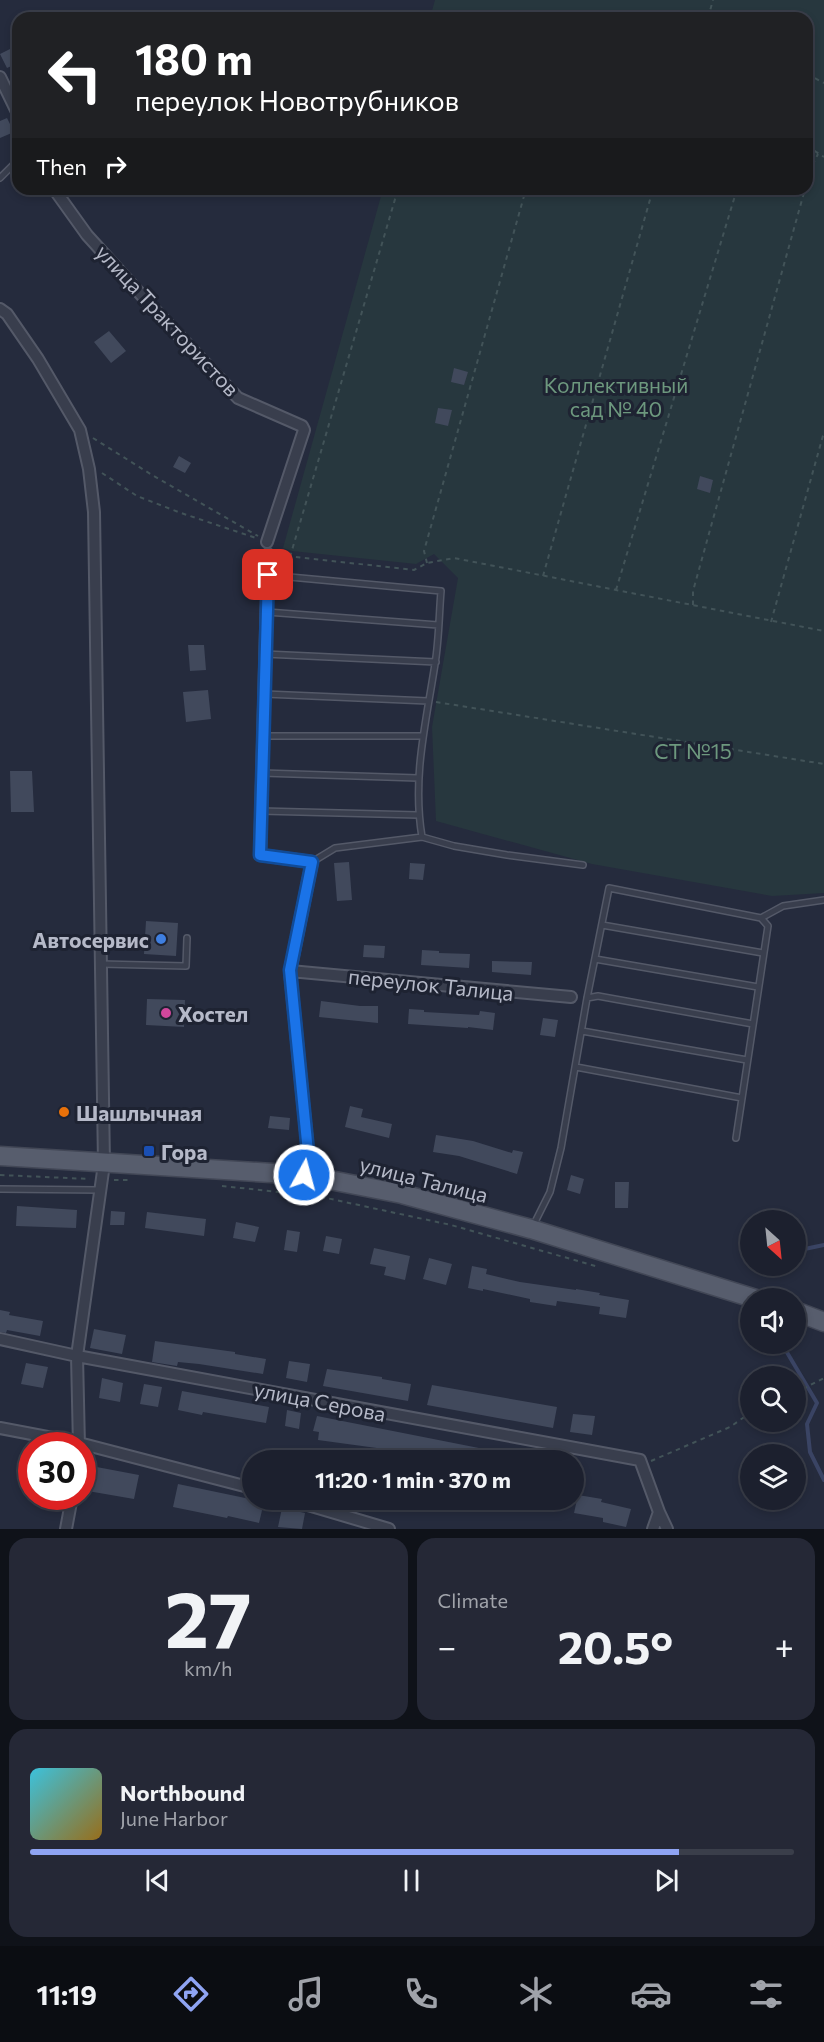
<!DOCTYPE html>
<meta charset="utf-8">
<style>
body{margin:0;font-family:Commissioner,sans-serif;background:#252836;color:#f1f3f6;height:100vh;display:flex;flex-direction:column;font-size:22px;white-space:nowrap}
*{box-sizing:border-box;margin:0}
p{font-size:20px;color:#a0a3aa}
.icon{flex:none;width:33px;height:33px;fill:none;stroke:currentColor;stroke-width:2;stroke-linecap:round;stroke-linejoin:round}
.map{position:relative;height:1529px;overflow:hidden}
.sheet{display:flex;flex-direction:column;gap:9px;padding:9px;background:#0f1219;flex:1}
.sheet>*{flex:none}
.banner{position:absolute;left:12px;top:12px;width:801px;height:183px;border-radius:18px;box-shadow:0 3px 9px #0003,0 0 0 2px #3a3e4a;background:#202124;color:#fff;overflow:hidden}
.needle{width:39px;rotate:153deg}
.controls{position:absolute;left:740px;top:1210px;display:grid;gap:12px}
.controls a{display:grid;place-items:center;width:66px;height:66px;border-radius:50%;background:#1c202e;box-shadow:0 3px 9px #0003,0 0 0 2px #3a3e4a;font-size:30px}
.speed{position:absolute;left:18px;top:1432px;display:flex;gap:12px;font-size:30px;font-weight:700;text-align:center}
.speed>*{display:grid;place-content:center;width:78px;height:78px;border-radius:50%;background:#1c202e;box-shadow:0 3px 9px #0003,0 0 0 2px #3a3e4a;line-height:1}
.speed .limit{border:9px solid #d22;background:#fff;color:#111}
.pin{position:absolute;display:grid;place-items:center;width:51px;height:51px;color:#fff;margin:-26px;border-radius:12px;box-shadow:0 3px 9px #0006}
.me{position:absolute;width:66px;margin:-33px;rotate:7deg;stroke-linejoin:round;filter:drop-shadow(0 0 4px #0008)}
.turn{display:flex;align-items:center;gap:21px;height:126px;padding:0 24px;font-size:27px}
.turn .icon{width:78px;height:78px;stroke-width:2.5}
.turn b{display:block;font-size:42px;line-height:51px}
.then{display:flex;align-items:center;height:57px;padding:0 24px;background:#0003;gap:12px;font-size:22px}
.big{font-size:45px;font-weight:700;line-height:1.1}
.sheet .widget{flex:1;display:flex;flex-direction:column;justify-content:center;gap:9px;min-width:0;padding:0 21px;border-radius:18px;background:#252836}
.sheet .dial{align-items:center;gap:0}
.dial b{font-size:78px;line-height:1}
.song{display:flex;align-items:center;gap:18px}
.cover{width:72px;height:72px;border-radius:9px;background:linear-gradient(135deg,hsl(190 70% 55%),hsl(40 70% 35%))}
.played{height:6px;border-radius:3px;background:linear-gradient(90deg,#8fa4f3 85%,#3a3e4a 85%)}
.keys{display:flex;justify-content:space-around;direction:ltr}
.heat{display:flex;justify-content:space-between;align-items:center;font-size:33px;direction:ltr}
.sheet .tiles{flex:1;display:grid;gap:9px;grid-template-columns:1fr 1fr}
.widget:last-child{grid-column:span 2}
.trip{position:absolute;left:242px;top:1450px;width:342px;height:60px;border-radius:30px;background:#1c202e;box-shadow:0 3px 9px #0003,0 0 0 2px #3a3e4a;font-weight:700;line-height:60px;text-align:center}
.menu{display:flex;height:96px;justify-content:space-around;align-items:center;background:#0b0d12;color:#a0a3aa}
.menu .icon{width:42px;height:42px}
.menu .current{color:#8fa4f3}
.menu b{font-size:27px;color:#f1f3f6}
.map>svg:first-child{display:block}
</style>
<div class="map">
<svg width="824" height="1529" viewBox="0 0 824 1529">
<rect width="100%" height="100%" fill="#252b3d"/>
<!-- green -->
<path fill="#27373e" d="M435 0H824V893L772 896 592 864 436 821 432 727 458 578 434 554 416 564 292 551 283 548 383 189H807V18H430Z"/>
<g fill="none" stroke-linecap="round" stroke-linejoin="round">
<!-- stream -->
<path stroke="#3a4464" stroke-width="4" d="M795 1251 824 1245
M750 1327V1328
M782 1344 817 1403 807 1424 810 1452 824 1480"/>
</g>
<!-- building -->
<path fill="#41495c" d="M14 47 18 55V63L7 68 0 54Z
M7 118 14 132 0 138V121Z
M109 331 126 351 111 363 94 342Z
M454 368 468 372 464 385 451 382Z
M438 408 452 410 448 426 435 423Z
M179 456 191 463 185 473 173 467Z
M700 476 713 480 710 493 697 489Z
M188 645H204L206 670 190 671Z
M208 690 211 719 186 722 183 692Z
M10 771H32L34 812H11Z
M349 862 352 900 337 901 334 863Z
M410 863 425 864 423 880 409 879Z
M146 921 178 923 176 956 144 954Z
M364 945 385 946 384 958 363 957Z
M422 950 439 951V953L470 954 469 968 421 965Z
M492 961 532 962 531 975 492 972Z
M147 999 185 1000 184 1027 146 1025Z
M321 1001 360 1006H378V1023L319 1017Z
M409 1009 424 1010V1012L479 1015 480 1011 495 1013 493 1030 468 1027V1028L408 1024Z
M543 1018 558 1020 555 1037 540 1035Z
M350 1106 363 1109 361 1117 392 1124 389 1138 345 1127Z
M270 1116 290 1118 289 1130 268 1128Z
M436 1135 473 1141 512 1153 513 1150 523 1152 517 1174 459 1156 433 1152Z
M571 1175 584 1179 580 1194 567 1190Z
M615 1182H629L628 1208H615Z
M17 1206 77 1210 76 1228 16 1226Z
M111 1211 125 1212 124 1225H110Z
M147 1212 206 1219 204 1236 145 1228Z
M236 1222 259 1227 255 1242 233 1238Z
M287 1230 300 1232 297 1252 284 1250Z
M326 1236 342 1239 339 1254 323 1251Z
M374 1248 410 1256 405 1280 384 1275 386 1267 370 1264Z
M429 1258 452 1264 446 1285 423 1279Z
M472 1266 487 1269 486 1274 520 1282 576 1290V1289L600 1293 599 1295 629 1300 626 1318 599 1314 600 1307 557 1301 556 1306 530 1302V1299L483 1289V1291L468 1288Z
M0 1310 10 1312 9 1315 43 1321 40 1336 7 1330 6 1333 0 1332Z
M94 1329 126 1335 122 1354 90 1348Z
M155 1341 235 1352V1354L266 1359 263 1374 199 1364 178 1362 177 1366 152 1362Z
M289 1361 310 1364 307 1382 286 1378Z
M26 1363 48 1367 43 1388 21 1384Z
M327 1369 382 1377V1379L411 1384 408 1401 323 1386Z
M102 1378 123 1383 120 1402 99 1398Z
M144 1384 162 1387 158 1407 140 1404Z
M432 1385 557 1407 553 1428 427 1405Z
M182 1391 269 1407 266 1423 203 1412 202 1415 178 1410Z
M287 1410 301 1413 299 1429 285 1426Z
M573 1414 595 1416 592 1435 570 1432Z
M317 1416 484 1449 482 1461H430V1458L384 1449 318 1440 319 1432 313 1431Z
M26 1444H32V1474L21 1473Z
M86 1465 139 1475 134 1499 82 1490Z
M178 1484 264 1502 259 1523 228 1516 227 1518 173 1507Z
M578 1495 602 1499 601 1502 631 1509 626 1527 603 1522V1518L574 1513Z
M282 1508 305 1513 302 1529 278 1527Z"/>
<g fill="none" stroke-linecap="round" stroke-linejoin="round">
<!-- service casing -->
<g stroke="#545968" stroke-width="8">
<path id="service" d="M0 178 18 160
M268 575 441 591C439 615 439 640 435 664 426 723 412 777 422 837
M267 612 438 625
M265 654 436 662
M265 694 428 701
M263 736H422
M262 773 418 778
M261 811 418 815
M312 862 335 848 422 837 454 846 507 855 583 865
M602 925 763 953
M595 959 758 987
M101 964 186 966 187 938
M587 998 598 996 753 1024
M582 1031 747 1060
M576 1067 742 1098
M736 1138 768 926 761 918
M0 1189 100 1190
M533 1226 550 1192 561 1148 587 998 609 888 761 918 783 906 824 900"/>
</g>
<!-- minor casing -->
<g stroke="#545968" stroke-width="14">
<path id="minor" d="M0 77 18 114
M54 189 87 235 154 309 238 398 302 426 304 430 267 542
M0 309 7 314 38 359 80 430 89 469 94 512 104 1164 77 1356 79 1446
M268 554 260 855 312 862 290 971 308 1152 304 1175
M290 971 571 997
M0 1339 77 1356 640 1460 659 1512 653 1529
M0 1428 79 1443 252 1488
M291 1500 389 1529
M659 1512 667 1529
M66 1529 72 1497"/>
</g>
<!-- primary casing -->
<g stroke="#424756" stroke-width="21">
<path id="primary" d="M0 1156 304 1175 402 1194 531 1229 756 1299
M795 1311 824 1322"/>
</g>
<!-- path -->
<path stroke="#425358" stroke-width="2" stroke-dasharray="4.5 4.5" stroke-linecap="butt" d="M708 18 713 0
M807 74 824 83
M807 146 824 157
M807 182 811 168 818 154
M93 438 152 475 258 536
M102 473 137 496 181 513 256 538
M278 555 414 570 427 563 454 558 824 631
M290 557 398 189
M427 563 424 551 526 189
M543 576 653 189
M616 590 737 189
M693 605V591L805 189
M771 622 824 432
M436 702 824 764
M0 1175 90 1179
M114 1180H129
M222 1186 317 1196 451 1225 599 1267
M795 1393 824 1378
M651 1461 730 1427 750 1413"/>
<!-- service -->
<use href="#service" stroke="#393e4d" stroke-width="5"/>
<!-- minor -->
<use href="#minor" stroke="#393e4d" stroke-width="10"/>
<!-- primary -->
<use href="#primary" stroke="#575d6d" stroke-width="18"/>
</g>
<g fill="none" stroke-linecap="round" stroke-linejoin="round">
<!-- route casing -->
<g stroke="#114b97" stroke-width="15">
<path id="route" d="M268 575 260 855 312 862 290 970 308 1152 304 1175"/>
</g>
<!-- route -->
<use href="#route" stroke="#1a73e8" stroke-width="10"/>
</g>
<!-- markers -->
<circle fill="#3f7fe0" stroke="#1e2332" stroke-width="2" cx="161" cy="939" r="6"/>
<circle fill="#d1479c" stroke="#1e2332" stroke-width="2" cx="166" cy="1013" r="6"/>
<circle fill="#e8710a" stroke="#1e2332" stroke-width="2" cx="64" cy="1112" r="6"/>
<rect fill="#1a4fb4" stroke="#1e2332" stroke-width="2" x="143" y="1145" width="12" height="12" rx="3"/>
<g text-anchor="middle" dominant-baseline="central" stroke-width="6" stroke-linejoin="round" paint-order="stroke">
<!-- street labels -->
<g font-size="21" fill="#b5b9c8" stroke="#1e2332">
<text transform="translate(168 320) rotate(47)">улица Трактористов</text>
<text transform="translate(431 984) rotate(6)">переулок Талица</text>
<text transform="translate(424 1179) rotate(14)">улица Талица</text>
<text transform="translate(320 1401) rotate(11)">улица Серова</text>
</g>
<!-- park labels -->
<g font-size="21" fill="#6d987e" stroke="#1e2332">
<text x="616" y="384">Коллективный<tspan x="616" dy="24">сад № 40</tspan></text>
<text x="693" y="750">СТ №15</text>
</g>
<!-- poi labels -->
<g font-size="21" font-weight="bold" fill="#b5b9c8" stroke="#1e2332" text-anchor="start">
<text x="149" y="939" text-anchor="end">Автосервис</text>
<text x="178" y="1013">Хостел</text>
<text x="76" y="1112">Шашлычная</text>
<text x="161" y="1151">Гора</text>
</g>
</g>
</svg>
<div class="controls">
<a><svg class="needle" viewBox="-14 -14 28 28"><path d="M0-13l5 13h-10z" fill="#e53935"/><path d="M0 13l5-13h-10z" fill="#a0a3aa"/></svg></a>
<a><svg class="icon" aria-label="sound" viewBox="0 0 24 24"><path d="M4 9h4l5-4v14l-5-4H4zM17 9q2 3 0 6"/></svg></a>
<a><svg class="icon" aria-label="search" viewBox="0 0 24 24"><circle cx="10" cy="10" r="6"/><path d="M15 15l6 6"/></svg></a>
<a><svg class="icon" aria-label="layers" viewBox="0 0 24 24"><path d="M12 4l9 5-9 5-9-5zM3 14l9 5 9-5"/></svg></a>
</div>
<div class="speed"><div class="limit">30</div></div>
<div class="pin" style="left:268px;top:575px;background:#d93025"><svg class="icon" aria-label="arrive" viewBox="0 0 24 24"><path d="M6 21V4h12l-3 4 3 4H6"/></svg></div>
<svg class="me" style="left:304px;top:1175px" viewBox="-20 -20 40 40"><circle r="17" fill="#1a73e8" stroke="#fff" stroke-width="3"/><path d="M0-11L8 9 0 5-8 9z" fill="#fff"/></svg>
<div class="trip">11:20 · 1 min · 370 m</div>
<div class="banner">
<div class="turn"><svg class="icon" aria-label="left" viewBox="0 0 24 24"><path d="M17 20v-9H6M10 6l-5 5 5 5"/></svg><div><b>180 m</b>переулок Новотрубников</div></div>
<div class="then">Then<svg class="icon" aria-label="right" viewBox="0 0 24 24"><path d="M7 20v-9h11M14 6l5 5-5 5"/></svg></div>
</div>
</div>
<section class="sheet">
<div class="tiles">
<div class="widget dial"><b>27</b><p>km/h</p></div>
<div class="widget"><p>Climate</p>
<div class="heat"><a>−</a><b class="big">20.5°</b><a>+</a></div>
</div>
<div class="widget">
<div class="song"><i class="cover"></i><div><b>Northbound</b><p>June Harbor</p></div></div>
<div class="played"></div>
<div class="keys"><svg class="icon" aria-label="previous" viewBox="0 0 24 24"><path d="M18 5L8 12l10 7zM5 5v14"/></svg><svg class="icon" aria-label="pause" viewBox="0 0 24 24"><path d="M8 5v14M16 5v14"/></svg><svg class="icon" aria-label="next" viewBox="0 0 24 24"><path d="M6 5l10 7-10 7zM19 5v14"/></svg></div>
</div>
</div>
</section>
<nav class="menu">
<b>11:19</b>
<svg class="icon current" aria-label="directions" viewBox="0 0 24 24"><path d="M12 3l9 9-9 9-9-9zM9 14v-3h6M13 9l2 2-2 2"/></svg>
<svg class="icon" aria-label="music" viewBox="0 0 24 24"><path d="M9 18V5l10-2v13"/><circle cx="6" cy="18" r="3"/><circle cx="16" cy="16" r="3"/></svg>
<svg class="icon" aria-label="phone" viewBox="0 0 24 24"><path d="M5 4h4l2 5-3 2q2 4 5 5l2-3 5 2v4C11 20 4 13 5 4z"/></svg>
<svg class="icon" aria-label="climate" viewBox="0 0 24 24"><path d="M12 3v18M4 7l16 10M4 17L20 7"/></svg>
<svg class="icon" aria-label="car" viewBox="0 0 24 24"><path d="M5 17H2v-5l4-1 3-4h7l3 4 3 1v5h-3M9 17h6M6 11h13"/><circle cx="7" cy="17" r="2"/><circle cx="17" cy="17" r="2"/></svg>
<svg class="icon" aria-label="filters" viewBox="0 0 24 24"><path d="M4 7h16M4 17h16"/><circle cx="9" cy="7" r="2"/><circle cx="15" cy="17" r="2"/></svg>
</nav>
